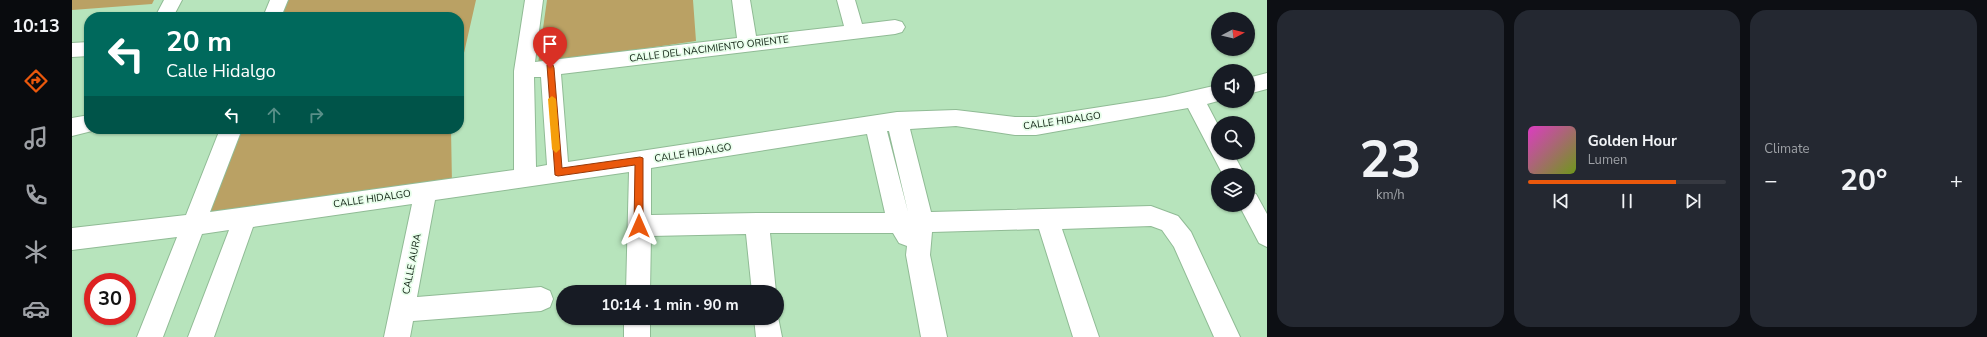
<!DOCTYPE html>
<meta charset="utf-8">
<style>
body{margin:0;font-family:"Nunito Sans",sans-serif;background:#242831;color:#f1f3f6;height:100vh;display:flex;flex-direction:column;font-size:15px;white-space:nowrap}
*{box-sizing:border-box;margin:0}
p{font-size:13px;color:#9ea1a6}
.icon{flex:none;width:22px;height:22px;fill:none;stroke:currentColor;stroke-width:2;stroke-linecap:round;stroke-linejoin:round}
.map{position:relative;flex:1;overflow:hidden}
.drawer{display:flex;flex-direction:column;gap:10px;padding:10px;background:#0d0f14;width:720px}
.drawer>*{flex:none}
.hud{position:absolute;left:12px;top:12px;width:380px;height:122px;border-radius:16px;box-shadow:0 1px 3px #0004;background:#00695c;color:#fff;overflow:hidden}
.needle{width:26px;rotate:83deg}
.fabs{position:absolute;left:1139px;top:12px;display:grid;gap:8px}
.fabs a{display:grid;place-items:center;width:44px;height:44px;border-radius:50%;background:#171b24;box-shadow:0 1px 3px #0004;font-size:20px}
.speed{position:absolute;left:12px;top:273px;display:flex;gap:8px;font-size:20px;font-weight:700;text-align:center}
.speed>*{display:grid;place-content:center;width:52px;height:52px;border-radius:50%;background:#171b24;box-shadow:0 1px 3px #0004;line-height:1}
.speed .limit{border:6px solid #d22;background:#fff;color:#111}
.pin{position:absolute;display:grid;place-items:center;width:34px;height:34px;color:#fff;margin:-41px -17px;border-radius:50% 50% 50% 0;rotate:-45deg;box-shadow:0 0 4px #0007}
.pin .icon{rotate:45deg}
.me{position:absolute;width:44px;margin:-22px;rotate:0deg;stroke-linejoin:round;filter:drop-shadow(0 0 3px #0008)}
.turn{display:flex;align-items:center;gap:14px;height:84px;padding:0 16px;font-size:18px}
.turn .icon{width:52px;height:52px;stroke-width:2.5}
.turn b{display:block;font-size:28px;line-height:34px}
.lanes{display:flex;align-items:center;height:38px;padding:0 16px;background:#0003;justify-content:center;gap:20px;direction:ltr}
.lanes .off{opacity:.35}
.big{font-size:30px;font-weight:700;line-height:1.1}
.drawer .widget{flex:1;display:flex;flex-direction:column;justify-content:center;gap:6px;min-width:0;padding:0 14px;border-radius:16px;background:#242831}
.drawer .dial{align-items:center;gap:0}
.dial b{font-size:52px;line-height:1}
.song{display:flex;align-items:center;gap:12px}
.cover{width:48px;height:48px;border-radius:6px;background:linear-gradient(135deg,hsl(310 70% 55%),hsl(80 70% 35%))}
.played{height:4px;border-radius:2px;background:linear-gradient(90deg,#ea580c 75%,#363941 75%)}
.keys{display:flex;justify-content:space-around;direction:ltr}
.heat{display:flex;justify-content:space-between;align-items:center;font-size:22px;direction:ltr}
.drawer .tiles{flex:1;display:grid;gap:10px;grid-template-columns:repeat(3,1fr)}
.trip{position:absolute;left:484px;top:285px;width:228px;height:40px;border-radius:20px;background:#171b24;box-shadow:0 1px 3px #0004;font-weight:700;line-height:40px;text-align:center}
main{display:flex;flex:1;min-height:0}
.tab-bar{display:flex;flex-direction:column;width:72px;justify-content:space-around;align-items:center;background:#090b0e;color:#9ea1a6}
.tab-bar .icon{width:28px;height:28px}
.tab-bar .on{color:#ea580c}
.tab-bar b{font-size:18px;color:#f1f3f6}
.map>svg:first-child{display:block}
</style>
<main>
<nav class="tab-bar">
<b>10:13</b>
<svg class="icon on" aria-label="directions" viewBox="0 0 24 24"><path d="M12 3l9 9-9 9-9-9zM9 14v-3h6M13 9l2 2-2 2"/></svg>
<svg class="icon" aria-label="music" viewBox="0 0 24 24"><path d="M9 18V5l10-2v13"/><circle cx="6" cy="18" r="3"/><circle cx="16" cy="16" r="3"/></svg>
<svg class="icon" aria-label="phone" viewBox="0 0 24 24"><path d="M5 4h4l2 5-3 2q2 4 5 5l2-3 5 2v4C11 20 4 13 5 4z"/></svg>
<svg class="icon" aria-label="climate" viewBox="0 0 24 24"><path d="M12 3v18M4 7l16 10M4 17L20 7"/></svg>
<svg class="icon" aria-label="car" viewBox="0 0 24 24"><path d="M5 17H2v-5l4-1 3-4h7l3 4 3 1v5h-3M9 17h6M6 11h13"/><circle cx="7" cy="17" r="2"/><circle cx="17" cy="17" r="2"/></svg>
</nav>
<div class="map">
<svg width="1195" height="337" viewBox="0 0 1195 337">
<rect width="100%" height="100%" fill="#b7e4bc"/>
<!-- green -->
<path fill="#baa164" d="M0 0H82L80 4 0 10Z
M206 0H404L387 75V17H199Z
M475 0H621L624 41 466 64Z
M153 129H379L380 184 115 222Z"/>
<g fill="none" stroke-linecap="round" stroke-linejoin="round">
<!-- minor casing -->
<g stroke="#90bb95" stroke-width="2">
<path id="minor" d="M92 0H110L101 17H83Z
M198 0H216L209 17H191Z
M453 0H471L463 62 665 38 660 0H678L684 36 772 26 765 0H783L790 24 823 20 830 22 833 27 830 32 823 34 489 74 496 162 825 112 884 110 943 117H964L1093 97 1146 85V101L1135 104 1146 125V153H1161L1173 175H1151L1116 108 964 135H943L884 126 838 129 859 212 1079 206 1106 216 1119 232 1168 337H1142L1102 247 1090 230 1079 226 990 229 1027 337H1001L967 229 860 232 858 255 875 337H849L834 255 835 246 827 243 821 233H698L704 292H680L674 234 579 236 578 292H554L557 172 363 200 345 297 469 287 478 291 481 299 478 307 469 311 341 321 338 337H312L340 204 181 227 142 337H116L157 230 130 234 91 337H65L105 237 0 250V228L114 215 148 129H170L138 212 442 170V71ZM462 77H469L475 165 464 167ZM815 131H817L836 212ZM795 134 813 213H685L579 215V168Z
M17 42V56L0 57V43Z
M1195 73V89L1176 94V78Z
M17 115V129L24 130 0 136V118Z
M1176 191 1184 194 1195 214V247L1187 243 1167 205H1176Z
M705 312 710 337H684L682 318H705Z
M552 318H578V337H552Z"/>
</g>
<!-- minor -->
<use href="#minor" fill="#fff" fill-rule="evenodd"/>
</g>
<!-- route -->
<path fill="#ea580c" stroke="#983908" d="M475 65H481L482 68 490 168 568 157 571 158V229H564L562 226 563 165 486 176 483 175Z"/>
<!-- slow -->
<path fill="#f59e0b" d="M480 96 484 99 488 149 484 153 480 149 476 99Z"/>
<g text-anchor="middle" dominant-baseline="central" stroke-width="3.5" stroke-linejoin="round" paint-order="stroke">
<!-- street labels -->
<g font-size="10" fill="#102113" stroke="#e7feea">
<text transform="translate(637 49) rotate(-7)">CALLE DEL NACIMIENTO ORIENTE</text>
<text transform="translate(990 121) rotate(-8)">CALLE HIDALGO</text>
<text transform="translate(621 153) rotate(-9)">CALLE HIDALGO</text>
<text transform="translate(300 199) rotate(-8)">CALLE HIDALGO</text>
<text transform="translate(340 264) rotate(-79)">CALLE AURA</text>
</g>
</g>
</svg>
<div class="fabs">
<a><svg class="needle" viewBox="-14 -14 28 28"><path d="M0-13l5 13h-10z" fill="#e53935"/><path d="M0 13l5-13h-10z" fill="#9ea1a6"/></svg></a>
<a><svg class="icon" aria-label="sound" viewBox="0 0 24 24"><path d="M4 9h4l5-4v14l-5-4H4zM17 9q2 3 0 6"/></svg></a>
<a><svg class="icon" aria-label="search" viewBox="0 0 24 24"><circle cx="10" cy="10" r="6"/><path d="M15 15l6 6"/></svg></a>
<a><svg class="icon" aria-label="layers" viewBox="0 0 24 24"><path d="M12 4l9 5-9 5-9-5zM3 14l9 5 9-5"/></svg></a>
</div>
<div class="speed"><div class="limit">30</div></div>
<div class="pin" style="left:478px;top:68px;background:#d93025"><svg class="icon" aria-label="arrive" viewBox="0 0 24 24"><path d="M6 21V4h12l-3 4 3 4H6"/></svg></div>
<svg class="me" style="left:567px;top:226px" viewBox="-20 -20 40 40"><path d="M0-17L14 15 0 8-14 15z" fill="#ea580c" stroke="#fff" stroke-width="4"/></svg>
<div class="trip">10:14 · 1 min · 90 m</div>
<div class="hud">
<div class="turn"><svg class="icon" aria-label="left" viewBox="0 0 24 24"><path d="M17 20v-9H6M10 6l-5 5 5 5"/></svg><div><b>20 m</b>Calle Hidalgo</div></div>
<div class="lanes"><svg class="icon" aria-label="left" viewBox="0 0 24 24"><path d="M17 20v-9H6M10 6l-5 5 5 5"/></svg><svg class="icon off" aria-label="ahead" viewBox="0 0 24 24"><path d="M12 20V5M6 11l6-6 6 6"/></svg><svg class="icon off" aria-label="right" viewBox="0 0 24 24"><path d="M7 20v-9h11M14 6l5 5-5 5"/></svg></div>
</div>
</div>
<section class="drawer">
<div class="tiles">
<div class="widget dial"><b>23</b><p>km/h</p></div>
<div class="widget">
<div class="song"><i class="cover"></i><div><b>Golden Hour</b><p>Lumen</p></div></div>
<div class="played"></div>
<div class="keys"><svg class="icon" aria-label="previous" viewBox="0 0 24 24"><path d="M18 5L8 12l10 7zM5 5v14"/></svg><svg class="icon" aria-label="pause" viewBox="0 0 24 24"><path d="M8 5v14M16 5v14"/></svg><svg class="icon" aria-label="next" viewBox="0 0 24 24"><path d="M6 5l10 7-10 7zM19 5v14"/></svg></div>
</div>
<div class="widget"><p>Climate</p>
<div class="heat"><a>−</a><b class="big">20°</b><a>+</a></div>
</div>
</div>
</section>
</main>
